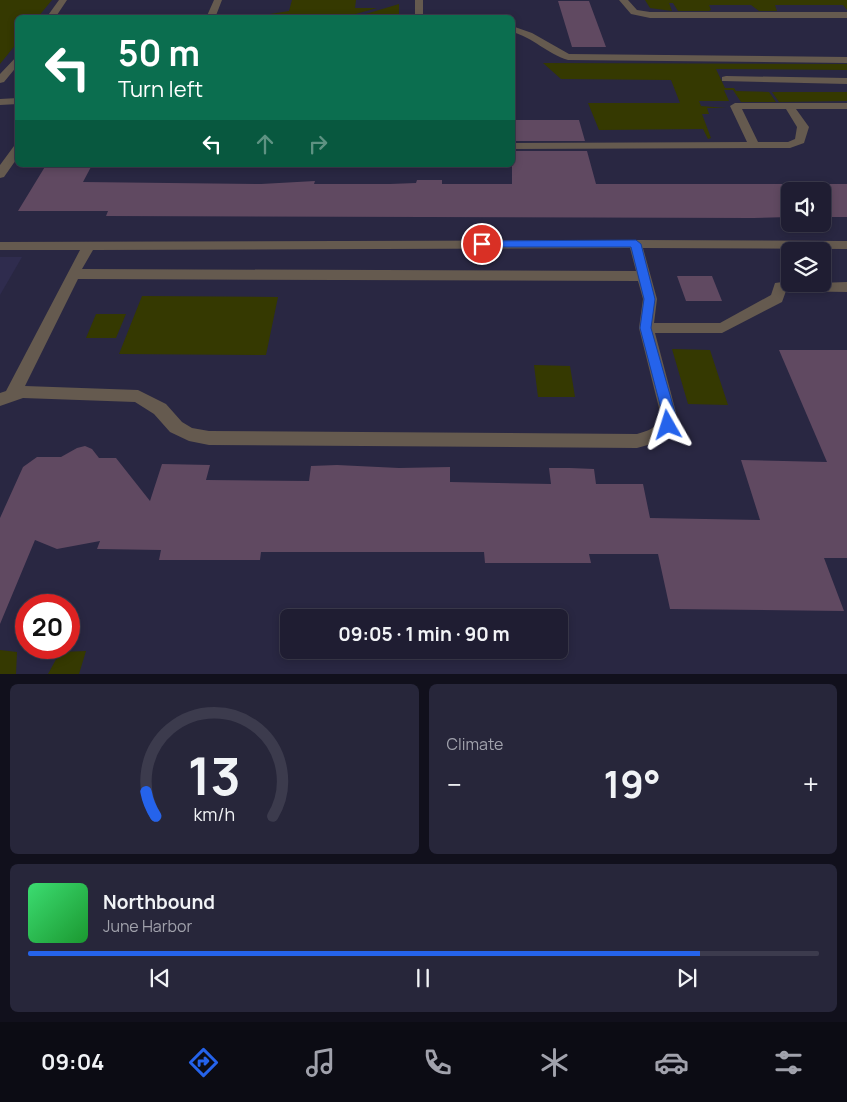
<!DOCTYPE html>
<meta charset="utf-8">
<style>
body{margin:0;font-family:Manrope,sans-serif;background:#27263a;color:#f1f3f6;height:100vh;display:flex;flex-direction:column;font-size:19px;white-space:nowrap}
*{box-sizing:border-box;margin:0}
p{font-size:16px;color:#a1a2ac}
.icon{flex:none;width:28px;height:28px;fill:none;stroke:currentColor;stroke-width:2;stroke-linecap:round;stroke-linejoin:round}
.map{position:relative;height:674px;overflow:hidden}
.panel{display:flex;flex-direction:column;gap:10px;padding:10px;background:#11101c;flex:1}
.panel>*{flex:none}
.top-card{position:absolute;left:15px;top:15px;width:500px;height:152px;border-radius:8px;box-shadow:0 2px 8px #0003,0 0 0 1px #3c3b4d;background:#0b6e4f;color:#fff;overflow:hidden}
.controls{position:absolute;left:781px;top:182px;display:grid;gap:10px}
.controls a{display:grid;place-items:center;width:50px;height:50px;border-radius:8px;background:#1f1d32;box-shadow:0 2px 8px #0003,0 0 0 1px #3c3b4d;font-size:25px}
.speed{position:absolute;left:15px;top:594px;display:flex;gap:10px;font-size:25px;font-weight:700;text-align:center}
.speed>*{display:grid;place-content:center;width:65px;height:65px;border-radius:50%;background:#1f1d32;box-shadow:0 2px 8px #0003,0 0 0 1px #3c3b4d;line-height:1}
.speed .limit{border:8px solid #d22;background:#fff;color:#111}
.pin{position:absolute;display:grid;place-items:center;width:42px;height:42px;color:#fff;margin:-21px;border:2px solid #fff;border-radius:50%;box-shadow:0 1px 5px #0007}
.me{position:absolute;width:55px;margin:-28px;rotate:354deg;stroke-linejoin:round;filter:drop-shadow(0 0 4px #0008)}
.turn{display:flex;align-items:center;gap:18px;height:105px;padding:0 20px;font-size:22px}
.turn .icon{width:65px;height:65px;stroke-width:2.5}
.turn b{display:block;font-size:35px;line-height:42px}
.lanes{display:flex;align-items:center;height:48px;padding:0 20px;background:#0003;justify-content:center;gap:25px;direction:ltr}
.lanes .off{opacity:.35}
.big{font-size:38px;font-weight:700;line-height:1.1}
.panel .tile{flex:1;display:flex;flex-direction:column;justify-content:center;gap:8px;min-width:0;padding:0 18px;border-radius:8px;background:#27263a}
.panel .dial{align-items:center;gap:0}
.dial svg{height:130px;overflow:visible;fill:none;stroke:#3c3b4d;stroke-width:7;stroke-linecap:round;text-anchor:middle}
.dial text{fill:#f1f3f6;stroke:none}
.song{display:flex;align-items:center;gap:15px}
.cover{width:60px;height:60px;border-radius:8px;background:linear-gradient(135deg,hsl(140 70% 55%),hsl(130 70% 35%))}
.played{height:5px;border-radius:2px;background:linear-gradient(90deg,#2563eb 85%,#3c3b4d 85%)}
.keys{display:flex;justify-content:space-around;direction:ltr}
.heat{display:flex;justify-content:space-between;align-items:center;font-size:28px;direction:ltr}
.panel .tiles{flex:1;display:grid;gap:10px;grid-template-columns:1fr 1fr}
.tile:last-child{grid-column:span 2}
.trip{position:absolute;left:280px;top:609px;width:288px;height:50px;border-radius:8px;background:#1f1d32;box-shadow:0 2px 8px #0003,0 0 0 1px #3c3b4d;font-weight:700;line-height:50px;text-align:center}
.menu{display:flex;height:80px;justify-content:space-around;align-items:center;background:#0c0c14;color:#a1a2ac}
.menu .icon{width:35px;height:35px}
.menu .active{color:#2563eb}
.menu b{font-size:22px;color:#f1f3f6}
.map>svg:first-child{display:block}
</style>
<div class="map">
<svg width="847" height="675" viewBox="0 0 847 675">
<rect width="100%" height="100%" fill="#292742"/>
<!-- built -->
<path fill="#2f2c4e" d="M0 257H22L0 295Z"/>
<!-- green -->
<path fill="#353901" d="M0 0H52L38 17 18 18 17 43 0 64Z
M292 0H356L355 8H377L345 17H268L270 14 289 11Z
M645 0H847V10L843 5H775L777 11H759L751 5H709L711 10 709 11H678L673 3H669L672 11 650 8Z
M399 4V17H353L359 16Z
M543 63 847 64V70L716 69 725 88H734L736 91 769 92 776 102H741L733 90H724L729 101H699L701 106 726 108H707L709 114H702L711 138 708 139 703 129 599 130 588 103H680L671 80 561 79Z
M772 92H847V101L779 102Z
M142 296 278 297 266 355 119 354Z
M96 314H126L116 338H86Z
M672 349 710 350 728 405 688 404Z
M534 365 570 366 575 397H538Z
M0 650 17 652 16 674H0Z
M86 651 79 674H48L60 652Z"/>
<!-- building -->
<path fill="#604961" d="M558 1H589L606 47H572Z
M512 120H579L585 141H512Z
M512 151H587L596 184H847V217H822V191H790V217L753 218 106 216 108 211H18L46 165H92L83 182 261 184 315 181 314 184H390L416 183 417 180H442V184H512Z
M677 276H712L722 301H686Z
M779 350H847V558H824L844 611 670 609 658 554H589L591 563H485L484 552H261L260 560H159L161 550 97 549 100 541 57 549 35 540 0 624V518L23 467 37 457H61L77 448 85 446 92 449 99 458H116L150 501 162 464 210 465 206 480 309 481 311 466 337 465 399 468 450 467V482L551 484 549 468H570L594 469 596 484H643L650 518 760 520 741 460 827 462Z"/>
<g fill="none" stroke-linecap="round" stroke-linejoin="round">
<!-- lane -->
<path fill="#655a4f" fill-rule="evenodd" d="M59 0H67L55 18H46Z
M214 0H222L215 18H206Z
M415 0H423V18H415Z
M619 0H628L637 10 650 12H847V18H650L631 14Z
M512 26 532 33 569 54 847 57V63L568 60C547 54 533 37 512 32Z
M18 55V65L4 82 0 83V74Z
M726 76 847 78V84L722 81V77Z
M18 98V104L0 105V99Z
M735 103H847V109H796L809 127 804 143 790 148 512 149V143L747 142 730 106ZM742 109H786L797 127 795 139 788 142H758Z
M18 145V157L4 177 0 178V165L14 146Z
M635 240 847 241V249L643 248 657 299 654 323H720L771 295 775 283 790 281V284L847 282V292L786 291 782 302 722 333H655L677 416C672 437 657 443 637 448L209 445 189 441 170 432 154 414 135 402 23 398 0 406V393L6 391 80 250H0V242ZM630 248 636 271 82 269 93 250ZM78 279 638 281 643 299 639 328 661 416C657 428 648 431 637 434L209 431 192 428 182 422 166 404 138 390 25 386Z"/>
</g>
<!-- route -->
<path fill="#2563eb" stroke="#184099" d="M636 240 641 244 655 299 651 328 676 416 672 429 668 430 661 425 663 416 640 328 644 299 631 247H482L477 244 482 241Z"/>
</svg>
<div class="controls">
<a><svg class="icon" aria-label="sound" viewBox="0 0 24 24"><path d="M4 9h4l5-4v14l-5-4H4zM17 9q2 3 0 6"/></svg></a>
<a><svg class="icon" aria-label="layers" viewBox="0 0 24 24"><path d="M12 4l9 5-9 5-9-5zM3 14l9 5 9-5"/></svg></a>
</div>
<div class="speed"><div class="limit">20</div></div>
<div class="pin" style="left:482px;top:244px;background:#d93025"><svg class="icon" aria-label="arrive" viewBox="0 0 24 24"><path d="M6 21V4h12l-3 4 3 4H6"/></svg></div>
<svg class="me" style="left:668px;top:425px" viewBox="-20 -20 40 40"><path d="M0-17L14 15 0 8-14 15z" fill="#2563eb" stroke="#fff" stroke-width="4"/></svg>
<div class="trip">09:05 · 1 min · 90 m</div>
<div class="top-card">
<div class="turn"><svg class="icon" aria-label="left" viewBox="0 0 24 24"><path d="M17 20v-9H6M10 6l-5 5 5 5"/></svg><div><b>50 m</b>Turn left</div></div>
<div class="lanes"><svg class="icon" aria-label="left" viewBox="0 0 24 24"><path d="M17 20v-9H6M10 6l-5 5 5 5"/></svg><svg class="icon off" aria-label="ahead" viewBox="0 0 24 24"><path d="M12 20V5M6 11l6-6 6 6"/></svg><svg class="icon off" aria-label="right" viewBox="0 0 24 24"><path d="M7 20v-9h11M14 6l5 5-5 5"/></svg></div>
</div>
</div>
<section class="panel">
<div class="tiles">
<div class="tile dial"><svg viewBox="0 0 100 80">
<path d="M14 69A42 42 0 1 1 86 69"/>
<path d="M14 69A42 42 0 0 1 8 54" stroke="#2563eb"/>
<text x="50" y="56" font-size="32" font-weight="700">13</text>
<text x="50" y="72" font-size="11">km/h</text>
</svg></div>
<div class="tile"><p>Climate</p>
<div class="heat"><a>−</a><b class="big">19°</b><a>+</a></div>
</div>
<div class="tile">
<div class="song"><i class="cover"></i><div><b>Northbound</b><p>June Harbor</p></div></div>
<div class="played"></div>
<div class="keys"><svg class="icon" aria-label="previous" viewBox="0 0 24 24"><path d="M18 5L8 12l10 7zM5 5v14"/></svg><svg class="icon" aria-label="pause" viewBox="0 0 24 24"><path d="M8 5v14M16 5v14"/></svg><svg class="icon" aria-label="next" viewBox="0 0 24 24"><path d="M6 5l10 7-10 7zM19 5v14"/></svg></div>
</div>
</div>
</section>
<nav class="menu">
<b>09:04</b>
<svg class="icon active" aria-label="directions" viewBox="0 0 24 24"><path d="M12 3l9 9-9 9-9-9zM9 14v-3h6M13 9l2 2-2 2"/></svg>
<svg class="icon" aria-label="music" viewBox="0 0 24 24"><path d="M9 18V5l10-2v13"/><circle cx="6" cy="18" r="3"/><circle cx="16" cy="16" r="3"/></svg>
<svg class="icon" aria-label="phone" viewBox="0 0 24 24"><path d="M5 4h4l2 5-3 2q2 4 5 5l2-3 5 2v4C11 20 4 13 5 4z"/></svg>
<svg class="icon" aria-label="climate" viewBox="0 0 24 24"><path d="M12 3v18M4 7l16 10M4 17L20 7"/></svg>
<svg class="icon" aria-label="car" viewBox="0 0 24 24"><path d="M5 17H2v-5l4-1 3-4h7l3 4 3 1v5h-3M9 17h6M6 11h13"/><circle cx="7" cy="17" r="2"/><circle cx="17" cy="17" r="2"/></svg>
<svg class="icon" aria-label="filters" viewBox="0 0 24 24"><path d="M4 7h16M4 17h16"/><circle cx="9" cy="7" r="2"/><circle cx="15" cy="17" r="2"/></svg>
</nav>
